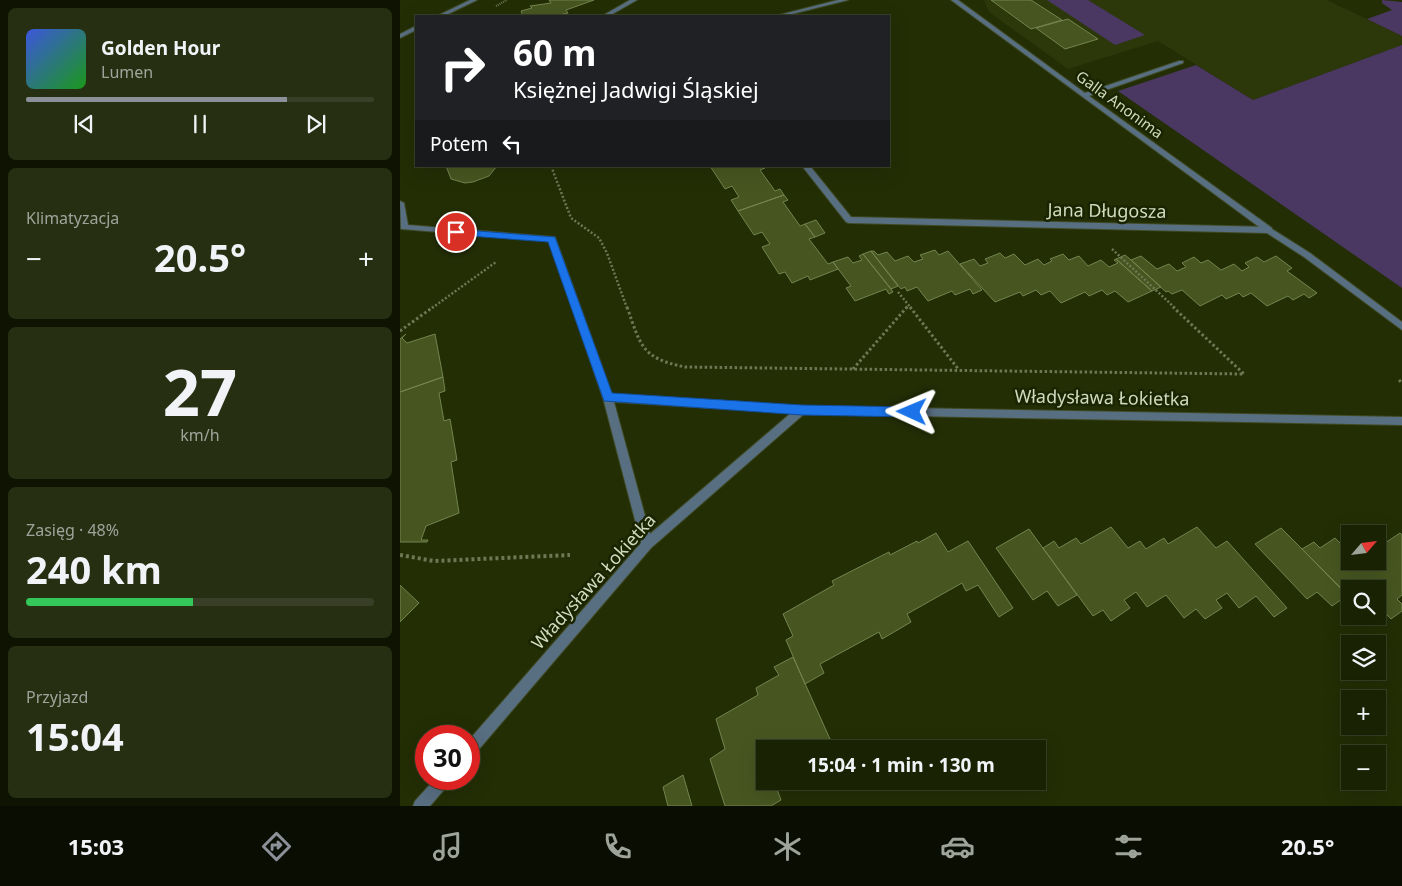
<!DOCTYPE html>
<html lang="pl">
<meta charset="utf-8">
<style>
body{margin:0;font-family:"Noto Sans",sans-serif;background:#272f13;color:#f1f3f6;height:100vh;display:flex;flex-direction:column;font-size:19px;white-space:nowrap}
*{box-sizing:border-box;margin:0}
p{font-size:16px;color:#9fa49a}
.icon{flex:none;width:28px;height:28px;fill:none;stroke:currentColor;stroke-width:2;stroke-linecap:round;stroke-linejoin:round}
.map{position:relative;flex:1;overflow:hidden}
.details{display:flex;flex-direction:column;gap:8px;padding:8px;background:#0e1302;width:400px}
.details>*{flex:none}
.top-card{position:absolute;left:15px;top:15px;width:475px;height:152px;border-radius:0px;box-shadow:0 5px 20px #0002,0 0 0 1px #383f26;background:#202124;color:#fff;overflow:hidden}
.needle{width:32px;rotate:62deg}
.controls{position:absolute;left:941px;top:525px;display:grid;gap:10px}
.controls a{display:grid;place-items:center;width:45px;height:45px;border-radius:0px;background:#1a2204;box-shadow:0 5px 20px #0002,0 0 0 1px #383f26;font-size:25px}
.speed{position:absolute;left:15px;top:725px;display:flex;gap:10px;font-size:25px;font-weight:700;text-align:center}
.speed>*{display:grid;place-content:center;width:65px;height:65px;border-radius:50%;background:#1a2204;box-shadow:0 5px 20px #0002,0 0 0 1px #383f26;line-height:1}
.speed .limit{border:8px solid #d22;background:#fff;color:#111}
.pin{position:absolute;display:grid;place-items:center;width:42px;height:42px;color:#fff;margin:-21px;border:2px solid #fff;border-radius:50%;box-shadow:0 1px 5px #0007}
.me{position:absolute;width:55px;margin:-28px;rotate:271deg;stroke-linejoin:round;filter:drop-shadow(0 0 4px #0008)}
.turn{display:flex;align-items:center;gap:18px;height:105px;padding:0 15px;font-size:22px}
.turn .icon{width:65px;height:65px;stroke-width:2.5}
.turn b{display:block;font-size:35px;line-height:42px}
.then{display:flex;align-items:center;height:48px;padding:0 15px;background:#0003;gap:10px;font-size:19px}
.big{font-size:38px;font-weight:700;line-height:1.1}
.details .tile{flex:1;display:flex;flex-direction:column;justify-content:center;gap:8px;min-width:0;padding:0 18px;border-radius:8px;background:#272f13}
.details .dial{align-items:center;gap:0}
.dial b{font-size:65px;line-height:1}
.song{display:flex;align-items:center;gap:15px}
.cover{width:60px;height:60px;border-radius:8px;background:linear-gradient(135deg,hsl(230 70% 55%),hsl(120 70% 35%))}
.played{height:5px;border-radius:2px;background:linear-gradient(90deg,#8c9099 75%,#383f26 75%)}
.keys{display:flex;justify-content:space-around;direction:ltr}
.heat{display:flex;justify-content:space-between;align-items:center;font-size:28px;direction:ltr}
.charge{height:8px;border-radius:4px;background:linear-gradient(90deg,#34c759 48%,#383f26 0)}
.trip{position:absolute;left:356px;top:740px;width:290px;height:50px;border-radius:0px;background:#1a2204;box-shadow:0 5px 20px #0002,0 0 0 1px #383f26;font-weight:700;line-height:50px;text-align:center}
.tab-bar{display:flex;height:80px;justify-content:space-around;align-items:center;background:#0a0e02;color:#9fa49a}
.tab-bar .icon{width:35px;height:35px}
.tab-bar .current{color:#8c9099}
.tab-bar b{font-size:22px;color:#f1f3f6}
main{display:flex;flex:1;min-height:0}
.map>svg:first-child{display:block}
</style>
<main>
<section class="details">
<div class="tile">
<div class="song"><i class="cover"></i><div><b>Golden Hour</b><p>Lumen</p></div></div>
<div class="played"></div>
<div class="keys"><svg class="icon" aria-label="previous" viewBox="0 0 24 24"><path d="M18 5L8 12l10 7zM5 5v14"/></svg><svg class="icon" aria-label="pause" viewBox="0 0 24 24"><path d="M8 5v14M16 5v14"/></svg><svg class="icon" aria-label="next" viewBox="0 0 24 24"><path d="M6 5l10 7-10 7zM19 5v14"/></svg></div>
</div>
<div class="tile"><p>Klimatyzacja</p>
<div class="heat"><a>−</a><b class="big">20.5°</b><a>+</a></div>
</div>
<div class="tile dial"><b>27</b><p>km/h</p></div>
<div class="tile"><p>Zasięg · 48%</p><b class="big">240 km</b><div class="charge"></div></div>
<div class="tile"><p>Przyjazd</p><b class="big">15:04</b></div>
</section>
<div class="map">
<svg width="1002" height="806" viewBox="0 0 1002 806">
<rect width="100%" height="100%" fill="#232e05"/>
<!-- built -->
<path fill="#2c3809" d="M584 0H927L1002 36V45L853 100 758 41 668 69 589 12Z"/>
<!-- green -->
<path fill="#4a3762" d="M647 0H688L745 35 715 45Z
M982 0 1002 2V36L967 19 992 10 982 3Z
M1002 45V288L718 91 796 65 853 100Z"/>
<!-- building -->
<path fill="#475621" stroke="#73844f" d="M149 0H194L166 10 168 13 155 16H123L121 11 132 8 130 6 151 3Z
M591 0H631L662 20 631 29Z
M668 19 698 39 665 49 636 28Z
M46 166H97L89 176 73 182 65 183 51 179Z
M310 166H363L365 168 360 170 375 191 380 189 384 195 338 211 331 200 339 197 332 186 325 189Z
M384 195 388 200 383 202 400 226 405 224 415 237 409 239 428 264 433 262 438 269 410 280 408 276 392 283 385 272 379 274 362 247 370 244 362 232 354 235 338 211Z
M416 220 425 233 415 237 405 224Z
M535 250 539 255 548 251 582 290 573 294 570 289 555 295 552 291 528 301 517 287 507 291 505 287 501 289 471 251H474L478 255 487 252 495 261 508 256 514 262 523 259 520 255Z
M471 251 484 268 498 286 491 289 463 254Z
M600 253 605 258 614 254 625 265 638 259 644 265 652 261 650 259 663 254 669 260 679 256 688 266 701 260 709 267 718 263 714 260 716 259 752 291 728 302 715 291 707 295 702 290 689 296 685 292 661 303 650 291 641 295 636 290 623 296 620 292 595 302 560 264 574 259 580 266 588 263 585 259Z
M463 254 491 289 493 292 489 294 486 289 455 301 446 288 451 286 433 262 448 257 453 263 462 260 459 256Z
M725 255 731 260 761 287 752 291 716 259Z
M741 256 757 269 769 264 777 271 786 267 782 263 794 257 801 263 808 260 821 270 834 264 842 271 849 267 845 263 857 257 864 262 876 256 892 268 887 271 917 293 909 298 904 294 893 300 888 296 867 306 851 293 843 297 839 293 826 299 822 295 800 306 782 290 772 294 768 291 766 292 731 260Z
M6 334 2 338 7 343 35 334 43 377 0 392V339Z
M43 377 45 391 39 393 44 421 50 419 57 460 51 462 59 513 26 526 21 540H28L27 542H0V392Z
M967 526 975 534H955Z
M711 527 728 548 740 541 746 549 764 538 768 544 797 527 816 548 827 541 887 608 874 617 856 596 839 608 827 593 816 600 822 608 805 619 796 609 784 618 766 595 747 607 736 592 724 600 730 608 711 621 703 610 693 616 643 548 654 541 659 548 676 538 681 544Z
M881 528 948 595 932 606 917 592 907 599 855 544Z
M629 529 677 595 658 606 647 591 633 600 596 548Z
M536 533 548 552 568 541 613 608 599 617 578 585 566 591 562 583 507 614 511 622 482 639 479 632 420 664 424 673 405 684 386 640 393 636 383 614 434 585 432 581 489 552 490 555 517 541 518 543Z
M1000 533 1002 535V595L997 599 1002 604V611L991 619 980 608 978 610V589H950V598L902 549 914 542 920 548 935 538 941 544 950 537V561H978V536L985 543Z
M0 585 19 603 0 622Z
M393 657 430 739 415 749H365V781H374L381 800 371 806H325L310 759 325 749 316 719 358 695 356 688 379 675 374 667Z
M283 775 292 806H268L263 787Z"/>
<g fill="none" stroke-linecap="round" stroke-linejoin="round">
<!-- lane casing -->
<g stroke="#3f4a23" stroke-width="2">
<path id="lane" d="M438 0H448L384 16H375Z
M551 0H558L685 93 779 61H783V63L689 96 872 228V232H866Z"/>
</g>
<!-- street casing -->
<g stroke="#3f4a23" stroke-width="2">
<path id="street" d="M70 0H77L44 16H37Z
M230 0H237L209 16H202Z
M16 26V30L0 38V34Z
M402 166H410L451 217 869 227 910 253 1002 322V330L904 257 867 233 449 223 446 222Z
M0 201 4 203 8 225 155 237 212 394 402 406 1002 417V425L404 414 251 548 74 755 69 757V740L241 543 203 398 149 241 1 229ZM214 402 391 413 250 534Z
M35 779H51L49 784 30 806H13L15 801Z"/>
</g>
<!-- path-far3 -->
<path stroke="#6e7855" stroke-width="2" stroke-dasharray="1 1" stroke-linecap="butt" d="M96 6 107 0"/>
<!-- path-far2 -->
<path stroke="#6e7855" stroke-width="2.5" stroke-dasharray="2 2" stroke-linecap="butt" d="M151 166 171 218 199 238 207 253 227 308
M712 249 775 308
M498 292 511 308
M32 308 96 262
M506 308 508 306"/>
<!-- path-far1 -->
<path stroke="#6e7855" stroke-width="3" stroke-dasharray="2.5 2.5" stroke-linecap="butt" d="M227 307C241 346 241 358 285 367L844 374 773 307
M510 307 559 370
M0 331 33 307
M453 369 507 307
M999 380 1002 383"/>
<!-- path -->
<path stroke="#6e7855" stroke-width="4" stroke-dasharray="3 3" stroke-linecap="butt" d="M0 555 34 561 170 555"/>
<!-- lane -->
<use href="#lane" fill="#586e81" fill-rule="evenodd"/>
<!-- street -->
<use href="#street" fill="#586e81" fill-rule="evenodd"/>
</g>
<!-- route -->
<path fill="#1a73e8" stroke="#114b97" d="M53 229 155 237 212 393 402 405 512 407 516 409 518 412 516 415 512 417 402 415 204 401 148 242 56 235 52 232Z"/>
<g text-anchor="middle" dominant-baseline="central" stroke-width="5" stroke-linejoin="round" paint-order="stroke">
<!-- far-street labels -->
<g font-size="15" fill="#d0dabe" stroke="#1a2400">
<text transform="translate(720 104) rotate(36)">Galla Anonima</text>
</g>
<!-- street labels -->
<g font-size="18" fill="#d0dabe" stroke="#1a2400">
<text transform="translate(707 210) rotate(1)">Jana Długosza</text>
<text transform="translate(702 397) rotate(1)">Władysława Łokietka</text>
<text transform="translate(193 581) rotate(-48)">Władysława Łokietka</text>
</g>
</g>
</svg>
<div class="controls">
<a><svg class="needle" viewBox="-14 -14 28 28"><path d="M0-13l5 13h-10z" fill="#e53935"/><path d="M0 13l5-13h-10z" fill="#9fa49a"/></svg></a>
<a><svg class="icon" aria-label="search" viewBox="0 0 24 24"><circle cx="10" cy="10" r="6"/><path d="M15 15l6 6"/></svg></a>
<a><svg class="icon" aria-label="layers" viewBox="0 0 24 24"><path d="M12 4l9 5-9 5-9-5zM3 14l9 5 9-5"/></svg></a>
<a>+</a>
<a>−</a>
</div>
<div class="speed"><div class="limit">30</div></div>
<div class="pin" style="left:56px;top:232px;background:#d93025"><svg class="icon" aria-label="arrive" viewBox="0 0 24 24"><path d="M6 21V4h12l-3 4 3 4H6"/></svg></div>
<svg class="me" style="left:512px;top:412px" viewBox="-20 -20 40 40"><path d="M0-17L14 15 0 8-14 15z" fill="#1a73e8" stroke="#fff" stroke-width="4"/></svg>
<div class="trip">15:04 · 1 min · 130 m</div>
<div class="top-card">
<div class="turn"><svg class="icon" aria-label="right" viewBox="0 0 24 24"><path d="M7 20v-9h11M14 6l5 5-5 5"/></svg><div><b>60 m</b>Księżnej Jadwigi Śląskiej</div></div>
<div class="then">Potem<svg class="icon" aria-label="left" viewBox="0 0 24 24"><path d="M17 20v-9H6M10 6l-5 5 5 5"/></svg></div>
</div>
</div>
</main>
<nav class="tab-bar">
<b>15:03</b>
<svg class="icon current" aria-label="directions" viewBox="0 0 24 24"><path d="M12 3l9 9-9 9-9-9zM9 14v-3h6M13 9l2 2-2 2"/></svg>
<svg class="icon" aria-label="music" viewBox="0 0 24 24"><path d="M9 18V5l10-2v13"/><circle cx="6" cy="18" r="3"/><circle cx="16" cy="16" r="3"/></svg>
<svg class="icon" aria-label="phone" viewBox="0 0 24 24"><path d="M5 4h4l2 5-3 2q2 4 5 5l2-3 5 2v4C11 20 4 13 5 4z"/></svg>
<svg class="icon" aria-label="climate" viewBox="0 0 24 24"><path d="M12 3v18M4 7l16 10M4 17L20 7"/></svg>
<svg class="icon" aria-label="car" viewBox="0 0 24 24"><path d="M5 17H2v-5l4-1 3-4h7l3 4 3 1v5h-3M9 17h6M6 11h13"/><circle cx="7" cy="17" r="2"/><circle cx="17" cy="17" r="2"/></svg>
<svg class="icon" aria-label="filters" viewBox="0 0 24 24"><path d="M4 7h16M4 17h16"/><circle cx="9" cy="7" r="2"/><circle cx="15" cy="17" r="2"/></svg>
<b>20.5°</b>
</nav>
